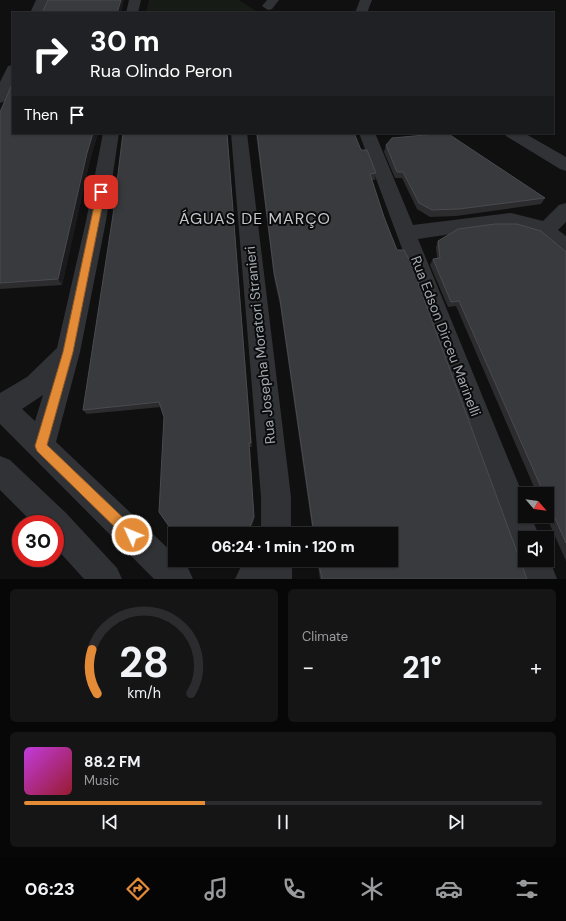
<!DOCTYPE html>
<meta charset="utf-8">
<style>
body{margin:0;font-family:"DM Sans",sans-serif;background:#151516;color:#f1f3f6;height:100vh;display:flex;flex-direction:column;font-size:15px;white-space:nowrap}
*{box-sizing:border-box;margin:0}
p{font-size:13px;color:#9a9b9d}
.icon{flex:none;width:22px;height:22px;fill:none;stroke:currentColor;stroke-width:2;stroke-linecap:round;stroke-linejoin:round}
.map{position:relative;height:579px;overflow:hidden}
.sheet{display:flex;flex-direction:column;gap:10px;padding:10px;background:#070707;flex:1}
.sheet>*{flex:none}
.top-card{position:absolute;left:12px;top:12px;width:542px;height:122px;border-radius:0px;box-shadow:0 1px 3px #0004,0 0 0 1px #2c2c2e;background:#202124;color:#fff;overflow:hidden}
.needle{width:26px;rotate:118deg}
.fabs{position:absolute;left:518px;top:487px;display:grid;gap:8px}
.fabs a{display:grid;place-items:center;width:36px;height:36px;border-radius:0px;background:#0c0c0d;box-shadow:0 1px 3px #0004,0 0 0 1px #2c2c2e;font-size:20px}
.speed{position:absolute;left:12px;top:515px;display:flex;gap:8px;font-size:20px;font-weight:700;text-align:center}
.speed>*{display:grid;place-content:center;width:52px;height:52px;border-radius:50%;background:#0c0c0d;box-shadow:0 1px 3px #0004,0 0 0 1px #2c2c2e;line-height:1}
.speed .limit{border:6px solid #d22;background:#fff;color:#111}
.pin{position:absolute;display:grid;place-items:center;width:34px;height:34px;color:#fff;margin:-17px;border-radius:8px;box-shadow:0 2px 6px #0006}
.me{position:absolute;width:44px;margin:-22px;rotate:314deg;stroke-linejoin:round;filter:drop-shadow(0 0 3px #0008)}
.turn{display:flex;align-items:center;gap:14px;height:84px;padding:0 12px;font-size:18px}
.turn .icon{width:52px;height:52px;stroke-width:2.5}
.turn b{display:block;font-size:28px;line-height:34px}
.then{display:flex;align-items:center;height:38px;padding:0 12px;background:#0003;gap:8px;font-size:15px}
.big{font-size:30px;font-weight:800;line-height:1.1}
.sheet .tile{flex:1;display:flex;flex-direction:column;justify-content:center;gap:6px;min-width:0;padding:0 14px;border-radius:6px;background:#151516}
.sheet .dial{align-items:center;gap:0}
.dial svg{height:104px;overflow:visible;fill:none;stroke:#2c2c2e;stroke-width:7;stroke-linecap:round;text-anchor:middle}
.dial text{fill:#f1f3f6;stroke:none}
.song{display:flex;align-items:center;gap:12px}
.cover{width:48px;height:48px;border-radius:6px;background:linear-gradient(135deg,hsl(290 70% 55%),hsl(350 70% 35%))}
.played{height:4px;border-radius:2px;background:linear-gradient(90deg,#e38b36 35%,#2c2c2e 35%)}
.keys{display:flex;justify-content:space-around;direction:ltr}
.heat{display:flex;justify-content:space-between;align-items:center;font-size:22px;direction:ltr}
.sheet .tiles{flex:1;display:grid;gap:10px;grid-template-columns:1fr 1fr}
.tile:last-child{grid-column:span 2}
.trip{position:absolute;left:168px;top:527px;width:230px;height:40px;border-radius:0px;background:#0c0c0d;box-shadow:0 1px 3px #0004,0 0 0 1px #2c2c2e;font-weight:800;line-height:40px;text-align:center}
.menu{display:flex;height:64px;justify-content:space-around;align-items:center;background:#050505;color:#9a9b9d}
.menu .icon{width:28px;height:28px}
.menu .on{color:#e38b36}
.menu b{font-size:18px;color:#f1f3f6}
.map>svg:first-child{display:block}
</style>
<div class="map">
<svg width="566" height="579" viewBox="0 0 566 579">
<rect width="100%" height="100%" fill="#101011"/>
<!-- green -->
<path fill="#161b16" d="M149 0H239L259 13H146Z"/>
<g fill="none" stroke-linecap="round" stroke-linejoin="round">
<!-- minor -->
<path fill="#313235" fill-rule="evenodd" d="M36 0H48L42 13H30Z
M129 0H141L138 13H126Z
M267 0H279L272 9 268 10 262 6Z
M360 0H372L367 13H355Z
M13 65V85L5 101 0 103V82L8 66Z
M103 133H119L106 221 80 352 56 442 175 555V560H181L188 568 193 579H154L0 424V393L27 377 57 348 86 221ZM43 395 35 421 22 409Z
M231 133H247L291 497V534H261V497Z
M359 133H375L413 225 511 213 543 221 559 205 566 203V222L558 230 566 236V258C553 254 545 238 529 231 508 222 444 236 418 239L525 500V516H531L540 538H525V560H547V553L557 579H525L518 560 521 552 514 549 510 538Z
M504 133H524L566 157V171L560 169 506 136Z
M0 456 10 460 66 513 117 568 122 579H84L55 547V524H34L0 490Z
M244 560H292V579H235Z"/>
</g>
<!-- wall -->
<path fill="#2c2c2f" d="M0 112 13 133H98L90 160 62 285 0 289Z
M227 133 252 447H250L254 520 250 532 247 534H175L164 417 161 407 87 414 83 410 113 215Z
M256 133H354L361 150 376 173 375 180H372L384 217 397 250 527 579H320L317 560H391V534H313L280 305 274 278Z
M386 145 545 198 541 204 456 216 430 217 417 209 402 178H395L384 152Z
M438 241 566 252V561L546 516H547V494H537L456 306 448 307 430 265 433 259 437 258 436 247Z"/>
<!-- shaded-wall -->
<path fill="#1b1b1d" d="M121 0H124L121 13H117Z
M93 133H98L90 160 62 285 58 279 87 153Z
M227 133 252 447 251 443Z
M249 443 250 447 254 520 250 532 247 534H244Z"/>
<!-- building -->
<path fill="#393a3d" stroke="#494b4f" d="M48 0H121L117 13H42Z
M13 82V133H93L87 153 58 279 0 283V112Z
M123 133H227L251 443H249L254 517 249 529 244 534H175V535L159 512 164 417 159 402 83 410 113 215Z
M257 133H354L361 150H367L376 173 370 174 384 217 397 250H404L410 261 527 579H322L318 560H391V534H314L280 299 274 272Z
M447 133 545 198 459 209 432 210 419 203 403 172H397L386 145 392 138Z
M495 224H517L541 231 566 252V543L547 500V494H544L459 301 451 302 433 259 440 258 438 241 458 229Z"/>
<!-- route -->
<path fill="#e38b36" stroke="#945a23" d="M101 189 105 192 73 352 47 445 136 530 138 535 136 539 132 541 127 539 37 451 35 446 63 352 97 192Z"/>
<g text-anchor="middle" dominant-baseline="central" stroke-width="4" stroke-linejoin="round" paint-order="stroke">
<!-- street labels -->
<g font-size="14" fill="#a2a9b1" stroke="#0b0b0c">
<text transform="translate(446 336) rotate(69)">Rua Edson Dirceu Marinelli</text>
<text transform="translate(260 345) rotate(-96)">Rua Josepha Moratori Stranieri</text>
</g>
<!-- quarter labels -->
<g font-size="16" letter-spacing="1" fill="#c2c7cd" stroke="#0b0b0c">
<text x="255" y="218">ÁGUAS DE MARÇO</text>
</g>
</g>
</svg>
<div class="fabs">
<a><svg class="needle" viewBox="-14 -14 28 28"><path d="M0-13l5 13h-10z" fill="#e53935"/><path d="M0 13l5-13h-10z" fill="#9a9b9d"/></svg></a>
<a><svg class="icon" aria-label="sound" viewBox="0 0 24 24"><path d="M4 9h4l5-4v14l-5-4H4zM17 9q2 3 0 6"/></svg></a>
</div>
<div class="speed"><div class="limit">30</div></div>
<div class="pin" style="left:101px;top:192px;background:#d93025"><svg class="icon" aria-label="arrive" viewBox="0 0 24 24"><path d="M6 21V4h12l-3 4 3 4H6"/></svg></div>
<svg class="me" style="left:132px;top:535px" viewBox="-20 -20 40 40"><circle r="17" fill="#e38b36" stroke="#fff" stroke-width="3"/><path d="M0-11L8 9 0 5-8 9z" fill="#fff"/></svg>
<div class="trip">06:24 · 1 min · 120 m</div>
<div class="top-card">
<div class="turn"><svg class="icon" aria-label="right" viewBox="0 0 24 24"><path d="M7 20v-9h11M14 6l5 5-5 5"/></svg><div><b>30 m</b>Rua Olindo Peron</div></div>
<div class="then">Then<svg class="icon" aria-label="arrive" viewBox="0 0 24 24"><path d="M6 21V4h12l-3 4 3 4H6"/></svg></div>
</div>
</div>
<section class="sheet">
<div class="tiles">
<div class="tile dial"><svg viewBox="0 0 100 80">
<path d="M14 69A42 42 0 1 1 86 69"/>
<path d="M14 69A42 42 0 0 1 10 35" stroke="#e38b36"/>
<text x="50" y="56" font-size="32" font-weight="700">28</text>
<text x="50" y="72" font-size="11">km/h</text>
</svg></div>
<div class="tile"><p>Climate</p>
<div class="heat"><a>−</a><b class="big">21°</b><a>+</a></div>
</div>
<div class="tile">
<div class="song"><i class="cover"></i><div><b>88.2 FM</b><p>Music</p></div></div>
<div class="played"></div>
<div class="keys"><svg class="icon" aria-label="previous" viewBox="0 0 24 24"><path d="M18 5L8 12l10 7zM5 5v14"/></svg><svg class="icon" aria-label="pause" viewBox="0 0 24 24"><path d="M8 5v14M16 5v14"/></svg><svg class="icon" aria-label="next" viewBox="0 0 24 24"><path d="M6 5l10 7-10 7zM19 5v14"/></svg></div>
</div>
</div>
</section>
<nav class="menu">
<b>06:23</b>
<svg class="icon on" aria-label="directions" viewBox="0 0 24 24"><path d="M12 3l9 9-9 9-9-9zM9 14v-3h6M13 9l2 2-2 2"/></svg>
<svg class="icon" aria-label="music" viewBox="0 0 24 24"><path d="M9 18V5l10-2v13"/><circle cx="6" cy="18" r="3"/><circle cx="16" cy="16" r="3"/></svg>
<svg class="icon" aria-label="phone" viewBox="0 0 24 24"><path d="M5 4h4l2 5-3 2q2 4 5 5l2-3 5 2v4C11 20 4 13 5 4z"/></svg>
<svg class="icon" aria-label="climate" viewBox="0 0 24 24"><path d="M12 3v18M4 7l16 10M4 17L20 7"/></svg>
<svg class="icon" aria-label="car" viewBox="0 0 24 24"><path d="M5 17H2v-5l4-1 3-4h7l3 4 3 1v5h-3M9 17h6M6 11h13"/><circle cx="7" cy="17" r="2"/><circle cx="17" cy="17" r="2"/></svg>
<svg class="icon" aria-label="filters" viewBox="0 0 24 24"><path d="M4 7h16M4 17h16"/><circle cx="9" cy="7" r="2"/><circle cx="15" cy="17" r="2"/></svg>
</nav>
